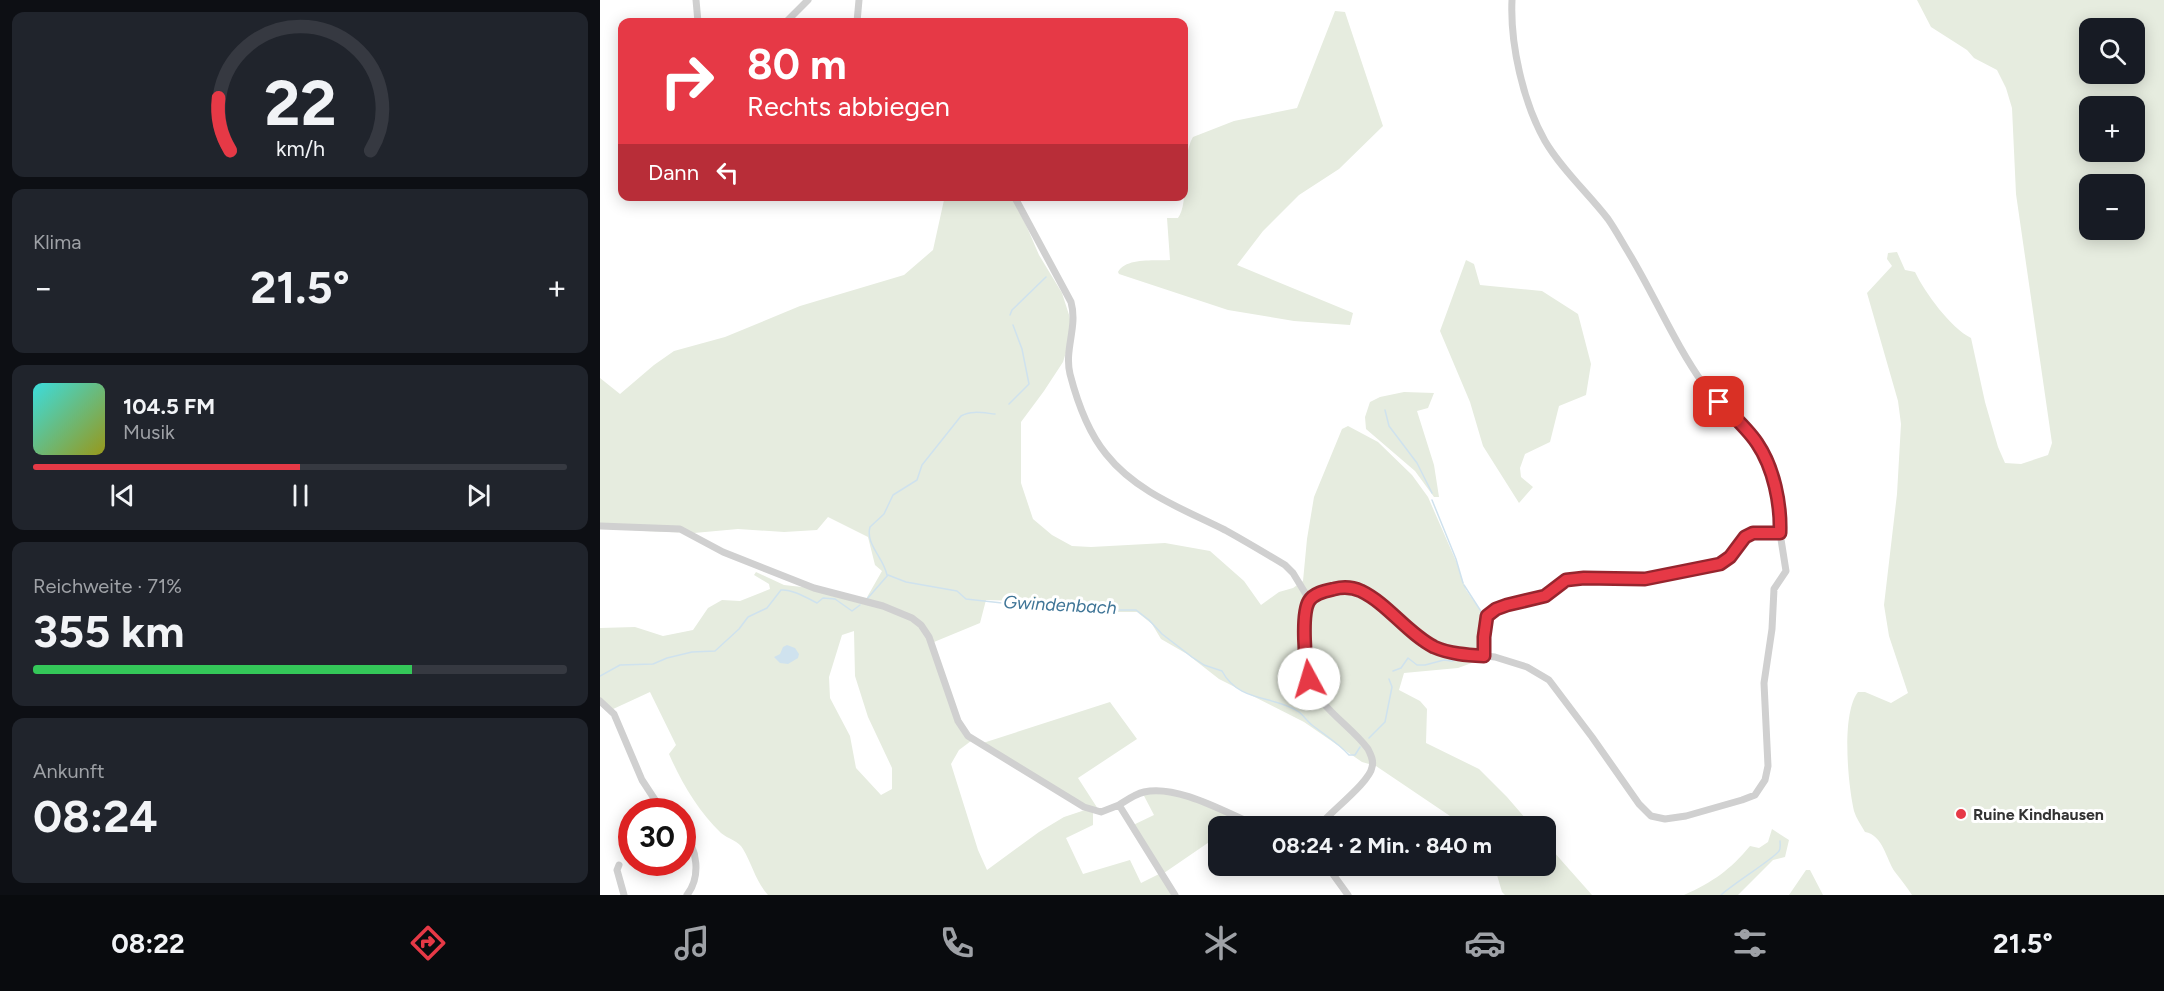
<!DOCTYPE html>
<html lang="de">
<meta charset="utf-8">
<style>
body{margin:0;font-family:Figtree,sans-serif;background:#20242c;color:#f1f3f6;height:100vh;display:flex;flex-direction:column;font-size:22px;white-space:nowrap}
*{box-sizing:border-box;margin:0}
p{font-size:20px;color:#9ea1a6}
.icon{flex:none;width:33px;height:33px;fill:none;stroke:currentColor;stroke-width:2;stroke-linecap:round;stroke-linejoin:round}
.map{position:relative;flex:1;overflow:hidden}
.panel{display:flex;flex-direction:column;gap:12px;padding:12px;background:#0d0f14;width:600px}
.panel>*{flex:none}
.guide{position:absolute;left:18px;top:18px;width:570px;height:183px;border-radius:12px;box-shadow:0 3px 15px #0003;background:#e63946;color:#fff;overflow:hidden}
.fabs{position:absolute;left:1479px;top:18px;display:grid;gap:12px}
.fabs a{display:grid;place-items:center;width:66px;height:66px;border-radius:12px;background:#171b24;box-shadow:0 3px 15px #0003;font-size:30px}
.speed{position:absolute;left:18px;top:798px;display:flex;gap:12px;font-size:30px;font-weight:700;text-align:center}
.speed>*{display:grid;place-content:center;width:78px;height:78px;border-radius:50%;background:#171b24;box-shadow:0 3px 15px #0003;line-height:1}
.speed .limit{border:9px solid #d22;background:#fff;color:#111}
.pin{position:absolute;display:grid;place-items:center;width:51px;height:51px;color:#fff;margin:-26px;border-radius:12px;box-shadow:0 3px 9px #0006}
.me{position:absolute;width:66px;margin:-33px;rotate:354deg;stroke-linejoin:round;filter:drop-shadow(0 0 4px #0008)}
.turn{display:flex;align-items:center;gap:21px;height:126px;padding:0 30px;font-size:27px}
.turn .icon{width:78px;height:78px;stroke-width:2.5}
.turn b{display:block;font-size:42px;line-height:51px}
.then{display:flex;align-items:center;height:57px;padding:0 30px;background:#0003;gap:12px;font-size:22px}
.big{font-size:45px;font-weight:700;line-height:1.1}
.panel .tile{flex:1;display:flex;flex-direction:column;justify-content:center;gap:9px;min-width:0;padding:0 21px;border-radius:12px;background:#20242c}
.panel .dial{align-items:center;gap:0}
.dial svg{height:156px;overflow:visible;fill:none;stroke:#363941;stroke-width:7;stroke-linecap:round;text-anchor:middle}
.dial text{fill:#f1f3f6;stroke:none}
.song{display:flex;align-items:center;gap:18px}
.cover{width:72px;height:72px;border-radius:9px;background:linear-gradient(135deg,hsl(180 70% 55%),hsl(60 70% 35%))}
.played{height:6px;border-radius:3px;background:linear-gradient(90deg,#e63946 50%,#363941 50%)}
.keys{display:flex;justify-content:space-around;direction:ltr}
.heat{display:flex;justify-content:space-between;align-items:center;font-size:33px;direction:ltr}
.charge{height:9px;border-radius:4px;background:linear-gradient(90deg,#34c759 71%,#363941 0)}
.trip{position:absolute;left:608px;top:816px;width:348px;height:60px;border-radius:12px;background:#171b24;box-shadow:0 3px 15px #0003;font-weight:700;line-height:60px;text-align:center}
.dock{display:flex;height:96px;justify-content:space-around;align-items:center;background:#090b0e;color:#9ea1a6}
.dock .icon{width:42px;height:42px}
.dock .active{color:#e63946}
.dock b{font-size:27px;color:#f1f3f6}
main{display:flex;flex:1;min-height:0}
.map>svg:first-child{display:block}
</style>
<main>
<section class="panel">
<div class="tile dial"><svg viewBox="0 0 100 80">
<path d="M14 69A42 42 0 1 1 86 69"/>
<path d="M14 69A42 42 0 0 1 8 42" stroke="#e63946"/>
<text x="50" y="56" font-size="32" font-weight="700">22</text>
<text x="50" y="72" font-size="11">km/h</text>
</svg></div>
<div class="tile"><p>Klima</p>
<div class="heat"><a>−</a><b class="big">21.5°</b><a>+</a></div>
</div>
<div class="tile">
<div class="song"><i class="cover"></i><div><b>104.5 FM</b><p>Musik</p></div></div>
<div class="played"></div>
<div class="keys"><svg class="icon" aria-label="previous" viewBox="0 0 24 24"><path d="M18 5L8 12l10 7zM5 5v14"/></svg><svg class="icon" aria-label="pause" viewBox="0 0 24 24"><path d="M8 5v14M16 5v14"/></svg><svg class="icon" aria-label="next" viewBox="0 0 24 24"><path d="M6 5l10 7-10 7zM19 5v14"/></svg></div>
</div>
<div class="tile"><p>Reichweite · 71%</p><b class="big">355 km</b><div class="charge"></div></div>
<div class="tile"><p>Ankunft</p><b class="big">08:24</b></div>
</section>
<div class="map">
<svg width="1564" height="895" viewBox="0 0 1564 895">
<rect width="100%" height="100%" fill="#fff"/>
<!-- green -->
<path fill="#e6ecdf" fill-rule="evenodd" d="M1317 0H1564V895H1312C1307 887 1301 880 1295 872 1286 859 1283 835 1265 832 1261 825 1256 818 1254 811 1248 785 1241 714 1258 692H1265L1291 703 1308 693 1289 636 1284 605 1297 494 1301 424 1298 401 1267 293 1292 266 1287 259 1288 253 1297 252 1305 270 1315 272C1325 293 1351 328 1371 338L1385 402 1398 447 1405 463 1421 464 1448 455 1452 443 1416 194 1412 108 1406 88 1397 70 1374 58 1367 50 1331 27ZM1490 28H1534V74H1490ZM1490 106H1534V152H1490ZM1490 184H1534V230H1490Z
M735 11 745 12 783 126 739 169 699 195 663 231 637 265 753 313 750 325 694 321 628 310 519 274 518 272C526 257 556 261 570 260L567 218H578C590 203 580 159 593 137L634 121 697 108Z
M357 197H414L439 255 462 293 470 318 471 336 463 362 444 391 421 422V483L433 519 452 535 472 546 491 547 565 543 610 551 644 581 661 605 679 592 693 588 703 581 707 539 714 497 742 429 748 426 778 442 812 475 828 497 856 561 866 590 885 617 880 660 858 668 804 673 799 690 820 701 827 709 826 743 879 769 907 797 932 826H855L853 818 776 766 762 762 704 722 619 679 587 654 561 639 552 624 537 612H512L449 602 386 600 380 623 334 642 360 720 366 730 375 738 359 750 351 764 378 850 387 870 439 832 464 817 485 810 383 743 510 702 537 739 478 778 498 809 493 812V825L466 838 483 874 530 860 541 883 559 874 529 827 554 815 542 792 569 791 645 818 632 826H618V836L564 873 578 895H168C156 882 152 864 143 849 139 841 128 839 121 833 99 812 81 782 69 754L76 745 50 692 11 710 0 701V628L35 627 63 636 93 630 108 608 122 600 140 601 170 589 169 584 154 575 156 572 184 585 211 588 266 599 282 571 275 565 268 537 228 517 217 530 184 532 138 529 94 533 44 531 7 528 0 524V378L20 394 54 365 74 351 125 337 200 306 304 275 333 250 344 200ZM254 631 255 676 268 717 292 768V789L281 795 256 768 250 736 230 698 229 677 242 635Z
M866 260 874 264 880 285 942 291 978 314 991 364 986 395 959 406 950 442 925 454 920 468 921 477 933 487 919 503 883 446 870 402 840 331Z
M804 392 834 393 828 408 817 411 834 465 839 497H834L815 471 766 429 765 417 770 402 780 397Z
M1172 829 1189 840 1185 857 1173 860 1138 895H1084C1113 882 1130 870 1150 846L1159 848 1168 842Z
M945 842 992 895H905L902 892 897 875 885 866H945Z
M1206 870H1210L1223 895H1189Z"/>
<!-- water -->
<path fill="#cfe2ee" d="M187 645 195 648 199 654 198 658 188 664 180 663 174 657 180 654 183 647Z"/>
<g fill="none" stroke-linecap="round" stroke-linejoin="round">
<!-- stream -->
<path stroke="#cfe2ee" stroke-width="1.5" d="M410 315 412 310 446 277
M409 404 429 384 422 349 413 325
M785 410 789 426 817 463 832 493
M832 500 856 559 863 583
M287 575C284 558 265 544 270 527L284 514 293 495 317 480 322 465 361 416C371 410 384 413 395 414
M864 585 884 616
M267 599 288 575 306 582 357 591 366 599 411 604 425 602 447 605 459 601 467 607 478 608 512 606 518 610H536L549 620 562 634 592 657 604 665 622 671C639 703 674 695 699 712 703 715 707 721 712 725 725 735 738 743 749 755H755L760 747
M871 651 881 647
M793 671 801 668 808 658 817 665H825L844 660 852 661 858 659
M0 676 20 665 53 664 67 658 92 652 115 651 139 629 148 617 167 608 181 590C192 589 207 598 217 603L223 598 235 599 252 611 260 605
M769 738 785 722 792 687 789 679
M1121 895C1130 886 1176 857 1179 851 1181 848 1180 844 1180 841"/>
<!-- minor -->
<path stroke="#d0d0d0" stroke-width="7" d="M96 0 98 22
M186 22 208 0
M257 22 259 0
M414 196 471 302C478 327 464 349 470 374 477 401 488 432 506 454 536 492 583 509 625 530 645 541 665 553 685 565L693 573 710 601
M0 526 80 529 123 552 214 588 283 606 312 618 321 625 329 637 358 721 368 736 484 807 501 812 519 805
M884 656V637L887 616 896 609 907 605 945 596 966 580 983 578 1045 579 1120 564 1130 557 1145 537 1153 533H1180C1180 505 1173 465 1156 442 1141 421 1119 406 1104 385 1074 343 1054 294 1027 250 1021 240 1015 229 1008 219 988 193 962 170 945 141 923 102 910 44 912 0
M0 701 14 714 42 780 63 812
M719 826C730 812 770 782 772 767 774 761 771 755 768 749 751 725 715 706 708 675 704 659 706 641 706 625 706 612 706 599 719 593 733 587 750 585 764 592L817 635 836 648 856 653 895 657 927 667 949 680 992 737 1039 804 1051 816 1065 819 1086 816 1142 800 1155 795 1165 780 1168 766 1164 683 1172 629 1174 589 1186 571 1180 533
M82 832C98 848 101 877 87 895
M19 865 17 870 24 895
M727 866 748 895
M575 895 519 805C527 800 535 794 544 792 578 784 628 814 658 826"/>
</g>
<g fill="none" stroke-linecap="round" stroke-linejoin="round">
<!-- route casing -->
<g stroke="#96252e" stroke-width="15">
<path id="route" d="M709 679C705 664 701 614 709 601 714 593 725 591 734 589 742 587 752 587 761 591 788 604 807 633 834 647 850 654 867 655 884 656V637L887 616 896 609 907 605 945 596 966 580 984 578 1045 579 1120 564 1130 557 1145 537 1153 533H1180C1181 504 1174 468 1157 443 1147 428 1132 415 1119 402"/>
</g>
<!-- route -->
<use href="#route" stroke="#e63946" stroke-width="10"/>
</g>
<!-- markers -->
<circle fill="#e63946" stroke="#fff" stroke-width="2" cx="1361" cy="814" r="6"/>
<g text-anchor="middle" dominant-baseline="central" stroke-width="6" stroke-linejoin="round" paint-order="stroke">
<!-- poi labels -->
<g font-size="16" font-weight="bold" fill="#333" stroke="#fff" text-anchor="start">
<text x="1373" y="814">Ruine Kindhausen</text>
</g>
<!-- water labels -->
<g font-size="18" font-style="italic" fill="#3f7597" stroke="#fff">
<text transform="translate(460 605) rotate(3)">Gwindenbach</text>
</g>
</g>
</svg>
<div class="fabs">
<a><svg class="icon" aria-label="search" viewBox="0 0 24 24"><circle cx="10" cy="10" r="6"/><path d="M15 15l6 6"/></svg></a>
<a>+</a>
<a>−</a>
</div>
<div class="speed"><div class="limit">30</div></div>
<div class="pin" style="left:1119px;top:402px;background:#d93025"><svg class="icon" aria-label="arrive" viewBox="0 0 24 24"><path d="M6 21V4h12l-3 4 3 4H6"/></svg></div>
<svg class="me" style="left:709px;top:679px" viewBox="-20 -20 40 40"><circle r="19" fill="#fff"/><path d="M0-13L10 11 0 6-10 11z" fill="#e63946"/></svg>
<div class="trip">08:24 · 2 Min. · 840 m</div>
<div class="guide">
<div class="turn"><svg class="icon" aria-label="right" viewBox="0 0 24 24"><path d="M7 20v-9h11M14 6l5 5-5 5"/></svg><div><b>80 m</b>Rechts abbiegen</div></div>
<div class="then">Dann<svg class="icon" aria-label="left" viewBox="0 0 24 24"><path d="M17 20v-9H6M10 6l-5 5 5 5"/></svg></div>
</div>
</div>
</main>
<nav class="dock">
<b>08:22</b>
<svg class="icon active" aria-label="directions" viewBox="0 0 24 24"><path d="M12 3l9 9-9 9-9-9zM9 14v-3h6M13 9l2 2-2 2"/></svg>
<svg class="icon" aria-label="music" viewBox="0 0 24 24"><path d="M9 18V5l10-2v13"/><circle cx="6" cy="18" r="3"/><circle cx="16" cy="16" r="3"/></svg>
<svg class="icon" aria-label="phone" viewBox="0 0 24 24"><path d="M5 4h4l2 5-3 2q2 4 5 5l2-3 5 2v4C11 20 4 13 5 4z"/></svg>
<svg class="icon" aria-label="climate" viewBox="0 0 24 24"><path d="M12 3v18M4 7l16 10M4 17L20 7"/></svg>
<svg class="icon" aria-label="car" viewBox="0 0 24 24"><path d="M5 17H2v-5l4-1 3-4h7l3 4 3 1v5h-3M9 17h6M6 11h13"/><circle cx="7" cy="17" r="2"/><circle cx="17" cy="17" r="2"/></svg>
<svg class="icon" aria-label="filters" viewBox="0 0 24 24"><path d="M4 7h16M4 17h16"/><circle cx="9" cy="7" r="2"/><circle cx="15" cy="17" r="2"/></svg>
<b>21.5°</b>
</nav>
